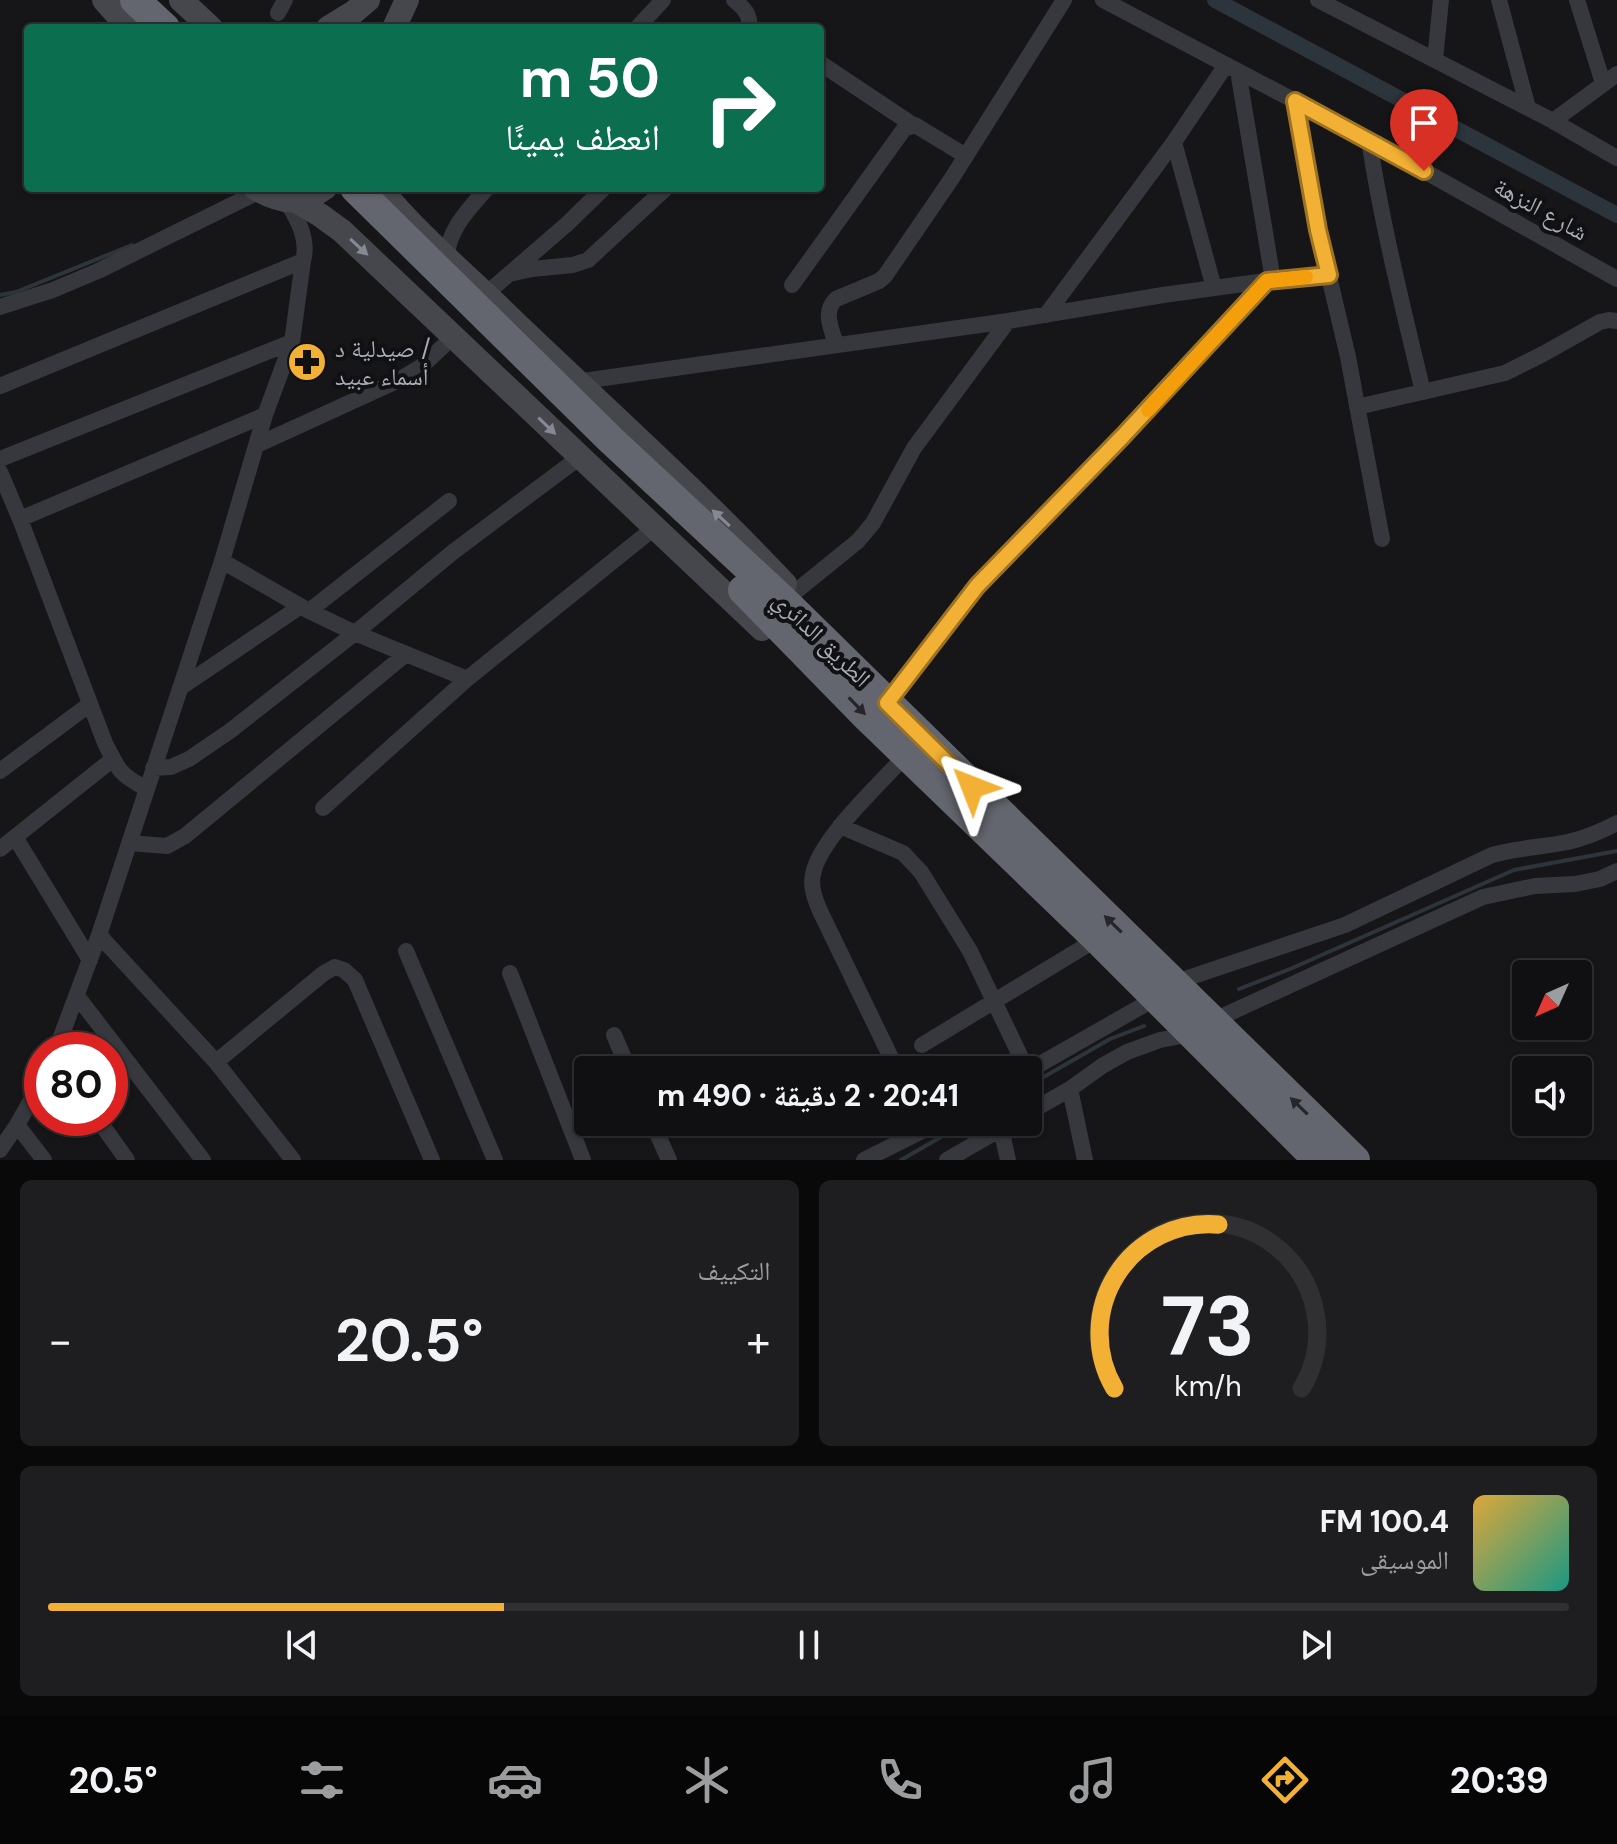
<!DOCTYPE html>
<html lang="ar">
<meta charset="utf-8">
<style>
body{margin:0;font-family:"DM Sans","Noto Naskh Arabic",sans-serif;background:#1e1e20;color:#f1f3f6;direction:rtl;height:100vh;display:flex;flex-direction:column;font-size:30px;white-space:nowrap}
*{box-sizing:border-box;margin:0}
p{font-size:26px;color:#9c9d9f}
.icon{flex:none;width:44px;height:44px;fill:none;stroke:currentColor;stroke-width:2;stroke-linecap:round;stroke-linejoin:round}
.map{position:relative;height:1160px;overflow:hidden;direction:ltr}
.sheet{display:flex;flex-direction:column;gap:20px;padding:20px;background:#09090a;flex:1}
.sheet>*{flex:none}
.top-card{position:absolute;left:24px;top:24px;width:800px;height:168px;border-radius:8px;box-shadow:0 2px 6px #0004,0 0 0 2px #303032;direction:rtl;background:#0b6e4f;color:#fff;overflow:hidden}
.needle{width:52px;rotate:225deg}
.fabs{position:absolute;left:1512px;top:960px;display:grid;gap:16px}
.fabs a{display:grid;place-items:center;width:80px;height:80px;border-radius:8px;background:#101012;box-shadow:0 2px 6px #0004,0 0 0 2px #303032;font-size:40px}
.speed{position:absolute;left:24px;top:1032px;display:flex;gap:16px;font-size:40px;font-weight:700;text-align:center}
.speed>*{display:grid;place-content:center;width:104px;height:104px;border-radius:50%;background:#101012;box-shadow:0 2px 6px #0004,0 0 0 2px #303032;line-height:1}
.speed .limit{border:12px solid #d22;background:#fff;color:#111}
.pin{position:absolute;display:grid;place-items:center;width:68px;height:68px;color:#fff;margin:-82px -34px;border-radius:50% 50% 50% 0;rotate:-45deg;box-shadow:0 0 8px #0007}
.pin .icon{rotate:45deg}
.me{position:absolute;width:88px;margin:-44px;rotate:315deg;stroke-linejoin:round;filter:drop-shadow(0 0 6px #0008)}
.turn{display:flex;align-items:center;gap:28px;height:168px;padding:0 32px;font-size:36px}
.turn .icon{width:104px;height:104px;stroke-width:2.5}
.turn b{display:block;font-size:56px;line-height:68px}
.big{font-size:60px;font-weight:700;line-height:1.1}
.sheet .widget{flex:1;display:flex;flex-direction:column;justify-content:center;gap:12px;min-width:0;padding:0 28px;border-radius:12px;background:#1e1e20}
.sheet .dial{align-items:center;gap:0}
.dial svg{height:208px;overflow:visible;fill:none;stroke:#303032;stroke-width:7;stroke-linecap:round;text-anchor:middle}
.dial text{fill:#f1f3f6;stroke:none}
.song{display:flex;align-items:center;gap:24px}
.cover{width:96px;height:96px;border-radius:12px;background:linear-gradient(135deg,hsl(40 70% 55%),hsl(170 70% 35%))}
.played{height:8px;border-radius:4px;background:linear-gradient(90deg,#f2b134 30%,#303032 30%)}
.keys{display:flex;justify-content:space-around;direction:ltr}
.heat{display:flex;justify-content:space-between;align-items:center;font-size:44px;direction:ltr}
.sheet .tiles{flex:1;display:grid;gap:20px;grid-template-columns:1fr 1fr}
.widget:last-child{grid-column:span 2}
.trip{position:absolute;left:574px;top:1056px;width:468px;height:80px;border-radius:8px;background:#101012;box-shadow:0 2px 6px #0004,0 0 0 2px #303032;font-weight:700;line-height:80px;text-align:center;direction:rtl}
.dock{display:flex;height:128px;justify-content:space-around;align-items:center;background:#060607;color:#9c9d9f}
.dock .icon{width:56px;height:56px}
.dock .active{color:#f2b134}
.dock b{font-size:36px;color:#f1f3f6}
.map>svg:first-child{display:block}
</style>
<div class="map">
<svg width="1617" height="1160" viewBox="0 0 1617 1160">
<rect width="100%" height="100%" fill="#161618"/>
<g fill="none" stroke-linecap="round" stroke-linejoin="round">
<!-- stream -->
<path stroke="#2c353c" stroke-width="4" d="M0 295 16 292 132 245
M1239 989 1290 969 1514 870 1617 851
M1028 1086 1110 1039 1144 1026
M901 1160 967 1122"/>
<!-- canal -->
<path stroke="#2c353c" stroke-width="16" d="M1215 0 1617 215"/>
<!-- street -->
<path stroke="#37383d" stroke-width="16" d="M734 0C744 8 751 15 749 28
M1103 0 1369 140 1617 279
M1318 0 1553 121 1617 158
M1499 0 1528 108
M1577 0 1603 83
M278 13 285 0
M637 28 663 0
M1435 60 1441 0
M820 63 913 125
M1238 71 1273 280 1329 275
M1295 101 1318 230 1348 357 1382 539
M1553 121 1617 74
M1369 140C1382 225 1403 308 1423 392
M1174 142 1214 288
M447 257C448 229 470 208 487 188
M509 274 532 269 573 265 588 260 666 188
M792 285 904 129 915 125 966 156
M486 294 567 224 604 188
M0 307 53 290 98 271 260 191
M1046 315 1174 142 1226 65
M836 345C832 329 822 312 836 299L879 281 885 276 952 178 1064 0
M576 382 1008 321 1163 295 1273 280
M0 386 303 261
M1357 407 1505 373 1543 354 1600 322 1609 320 1617 321
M257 445 397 381 422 366 454 336
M0 459 292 342
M0 472 20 519 105 743C119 771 119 774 147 789
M20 519 265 415
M222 561 309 611 355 633 467 679
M784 601 858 541 873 523 914 448 1008 321
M309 611 449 501
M180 688 301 606
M887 703 977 586 1123 436 1267 281
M153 768 171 767 189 759 230 731 355 633 453 552 580 457
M0 771 90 704
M323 808 467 679 654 528
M840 826 903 853 921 872 970 951 1027 1070
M15 837 90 960
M130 843 167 846 185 836 406 654
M0 849 113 759
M99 935 216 1062 293 1160
M406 951 495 1160
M510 973 583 1160
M1173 983 1345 925 1492 855C1517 848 1543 847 1568 842 1585 838 1602 831 1617 823
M77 996 203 1160
M1212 1021 1483 897 1535 886 1575 884 1600 879 1617 871
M614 1035 629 1070
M922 1045 1097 939
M56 1050 99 935 222 561 265 415 292 342 303 261C309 240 298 219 286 201
M216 1062 324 973 335 967 344 970 355 980 432 1160
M897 1070 820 911C815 899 810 887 813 874 820 838 880 784 906 755
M1028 1071 1156 998
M1070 1089 1085 1160
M1028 1113 1070 1089 1102 1066 1127 1052 1160 1040 1192 1034
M97 1118 127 1160
M652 1122 669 1160
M17 1125 44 1160
M1001 1129 1008 1160
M0 1150 17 1125 42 1081
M864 1160 940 1122
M947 1160 1013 1122"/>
<!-- secondary -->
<path stroke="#45474d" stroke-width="24" d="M104 0 129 28
M181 0 211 28
M328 28 354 12 368 0
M394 28 407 0
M255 188C281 203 300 206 325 188
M380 188C414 230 457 267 496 304 592 397 693 486 785 584
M296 201 320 215 342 231 762 629"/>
<!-- highway -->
<path stroke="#63666e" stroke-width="30" d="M135 0 165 28
M355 188 611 440 784 601 1355 1160
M743 590 867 717 1097 939 1318 1160"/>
</g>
<!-- one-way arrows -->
<defs><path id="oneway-solid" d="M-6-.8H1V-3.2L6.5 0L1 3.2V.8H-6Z" transform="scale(2)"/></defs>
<g fill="#858993">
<use href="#oneway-solid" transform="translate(359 247) rotate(43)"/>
<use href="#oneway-solid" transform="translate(547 426) rotate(44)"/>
<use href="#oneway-solid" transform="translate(721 518) rotate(-137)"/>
</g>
<g fill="#26262a">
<use href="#oneway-solid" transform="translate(857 706) rotate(46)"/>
<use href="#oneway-solid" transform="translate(1113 924) rotate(-136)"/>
<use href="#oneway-solid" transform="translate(1299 1106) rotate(-136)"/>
</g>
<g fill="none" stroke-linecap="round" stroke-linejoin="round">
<!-- route casing -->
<g stroke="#9d7322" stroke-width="20">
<path id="route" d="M972 787 887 703 977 586 1123 436 1267 281 1329 275 1318 230 1295 101 1424 171"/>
</g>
<!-- route -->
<use href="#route" stroke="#f2b134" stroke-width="14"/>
<!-- slow -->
<path stroke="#f59e0b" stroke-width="14" d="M1148 410 1267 281 1306 277"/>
</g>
<!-- icons -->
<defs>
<g id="pharmacy-disc" transform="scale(2)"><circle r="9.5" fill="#f2b134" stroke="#111113"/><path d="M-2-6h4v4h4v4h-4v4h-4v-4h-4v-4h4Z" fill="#111"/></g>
</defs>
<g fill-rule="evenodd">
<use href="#pharmacy-disc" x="307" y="362"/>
</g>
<g text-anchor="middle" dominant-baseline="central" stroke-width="8" stroke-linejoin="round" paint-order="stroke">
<!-- street labels -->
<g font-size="24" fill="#a8adb8" stroke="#111113">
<text transform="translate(1541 209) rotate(29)">شارع النزهة</text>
<text transform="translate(822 639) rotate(44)">الطريق الدائري</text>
</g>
<!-- poi labels -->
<g font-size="24" fill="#a8adb8" stroke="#111113" text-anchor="start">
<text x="335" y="348">صيدلية د /<tspan x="335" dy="28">أسماء عبيد</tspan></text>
</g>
</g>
</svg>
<div class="fabs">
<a><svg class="needle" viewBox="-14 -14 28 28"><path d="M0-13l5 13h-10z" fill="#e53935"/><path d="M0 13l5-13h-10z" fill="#9c9d9f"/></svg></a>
<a><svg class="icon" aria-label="sound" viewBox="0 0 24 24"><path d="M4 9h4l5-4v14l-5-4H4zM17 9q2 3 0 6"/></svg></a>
</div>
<div class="speed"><div class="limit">80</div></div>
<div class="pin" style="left:1424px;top:171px;background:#d93025"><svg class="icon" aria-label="arrive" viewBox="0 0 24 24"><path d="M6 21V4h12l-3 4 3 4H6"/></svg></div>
<svg class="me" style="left:972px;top:787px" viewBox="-20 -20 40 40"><path d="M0-17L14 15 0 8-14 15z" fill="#f2b134" stroke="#fff" stroke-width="4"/></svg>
<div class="trip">20:41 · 2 دقيقة · 490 m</div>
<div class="top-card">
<div class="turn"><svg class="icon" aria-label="right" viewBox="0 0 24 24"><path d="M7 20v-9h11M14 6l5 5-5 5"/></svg><div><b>50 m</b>انعطف يمينًا</div></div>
</div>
</div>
<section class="sheet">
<div class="tiles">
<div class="widget dial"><svg viewBox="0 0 100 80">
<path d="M14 69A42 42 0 1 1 86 69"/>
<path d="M14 69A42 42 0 0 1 54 6" stroke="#f2b134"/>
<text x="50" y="56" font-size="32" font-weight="700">73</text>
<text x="50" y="72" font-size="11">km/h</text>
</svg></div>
<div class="widget"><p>التكييف</p>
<div class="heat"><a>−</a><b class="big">20.5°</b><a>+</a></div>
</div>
<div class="widget">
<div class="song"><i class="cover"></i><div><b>100.4 FM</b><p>الموسيقى</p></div></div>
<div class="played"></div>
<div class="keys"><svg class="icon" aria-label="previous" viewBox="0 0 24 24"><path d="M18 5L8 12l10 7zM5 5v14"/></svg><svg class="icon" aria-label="pause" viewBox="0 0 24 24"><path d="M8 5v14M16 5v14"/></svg><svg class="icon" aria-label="next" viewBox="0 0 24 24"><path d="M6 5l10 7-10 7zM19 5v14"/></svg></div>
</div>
</div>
</section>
<nav class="dock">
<b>20:39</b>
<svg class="icon active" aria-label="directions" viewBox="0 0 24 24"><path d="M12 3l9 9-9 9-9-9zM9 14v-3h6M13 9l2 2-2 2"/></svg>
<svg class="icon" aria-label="music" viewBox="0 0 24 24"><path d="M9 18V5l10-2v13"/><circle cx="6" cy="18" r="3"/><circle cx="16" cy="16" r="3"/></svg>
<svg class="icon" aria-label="phone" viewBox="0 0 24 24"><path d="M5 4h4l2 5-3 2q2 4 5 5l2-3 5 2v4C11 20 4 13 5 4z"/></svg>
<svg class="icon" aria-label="climate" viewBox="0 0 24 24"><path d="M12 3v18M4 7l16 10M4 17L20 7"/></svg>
<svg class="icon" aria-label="car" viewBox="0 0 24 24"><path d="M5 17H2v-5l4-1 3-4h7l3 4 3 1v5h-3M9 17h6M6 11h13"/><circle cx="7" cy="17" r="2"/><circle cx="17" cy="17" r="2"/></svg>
<svg class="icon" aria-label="filters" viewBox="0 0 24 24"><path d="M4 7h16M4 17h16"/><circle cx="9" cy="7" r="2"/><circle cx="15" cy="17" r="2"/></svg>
<b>20.5°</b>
</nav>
